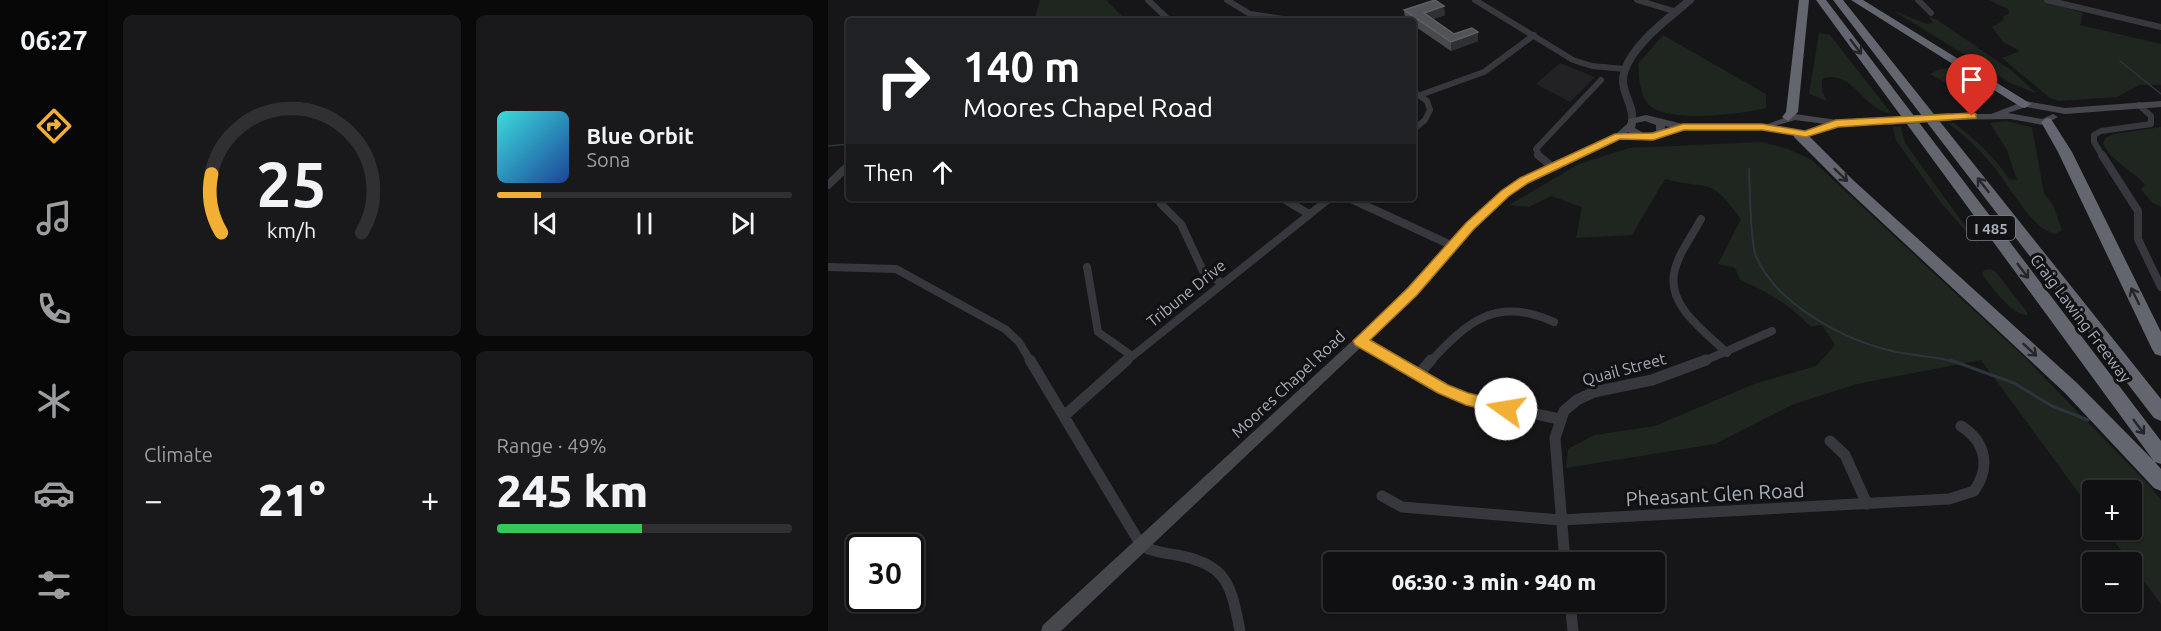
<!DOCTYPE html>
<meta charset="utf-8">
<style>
body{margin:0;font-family:Ubuntu,sans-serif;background:#19191b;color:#f1f3f6;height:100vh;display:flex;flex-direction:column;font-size:22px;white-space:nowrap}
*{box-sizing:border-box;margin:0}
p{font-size:20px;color:#9c9d9f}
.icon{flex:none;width:33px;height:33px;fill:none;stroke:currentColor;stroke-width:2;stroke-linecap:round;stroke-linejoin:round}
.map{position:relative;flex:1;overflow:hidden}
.details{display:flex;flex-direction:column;gap:15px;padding:15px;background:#09090a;width:720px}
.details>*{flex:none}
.hud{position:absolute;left:18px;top:18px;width:570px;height:183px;border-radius:6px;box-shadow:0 2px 4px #0004,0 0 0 2px #303032;background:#202124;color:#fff;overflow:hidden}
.fabs{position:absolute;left:1254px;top:480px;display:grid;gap:12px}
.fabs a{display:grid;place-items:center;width:60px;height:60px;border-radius:6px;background:#101012;box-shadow:0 2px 4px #0004,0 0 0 2px #303032;font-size:30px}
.speed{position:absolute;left:18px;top:534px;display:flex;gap:12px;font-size:30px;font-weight:700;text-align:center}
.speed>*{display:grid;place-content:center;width:78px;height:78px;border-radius:50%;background:#101012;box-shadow:0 2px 4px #0004,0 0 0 2px #303032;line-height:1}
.speed .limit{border:3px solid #111;border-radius:9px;background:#fff;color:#111}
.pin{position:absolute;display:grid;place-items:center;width:51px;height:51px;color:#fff;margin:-62px -26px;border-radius:50% 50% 50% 0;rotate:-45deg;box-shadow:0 0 6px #0007}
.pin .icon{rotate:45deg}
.me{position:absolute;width:66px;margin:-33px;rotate:283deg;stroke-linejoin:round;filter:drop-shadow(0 0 4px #0008)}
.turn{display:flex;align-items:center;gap:21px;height:126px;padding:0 18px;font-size:27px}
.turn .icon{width:78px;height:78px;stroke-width:2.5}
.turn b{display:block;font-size:42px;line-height:51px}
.then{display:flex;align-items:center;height:57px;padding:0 18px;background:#0003;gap:12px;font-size:22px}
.big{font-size:45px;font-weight:800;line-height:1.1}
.details .card{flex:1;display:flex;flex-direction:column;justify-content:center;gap:9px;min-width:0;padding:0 21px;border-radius:9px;background:#19191b}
.details .dial{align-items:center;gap:0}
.dial svg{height:156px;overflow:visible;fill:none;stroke:#303032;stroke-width:7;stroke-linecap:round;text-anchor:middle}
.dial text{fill:#f1f3f6;stroke:none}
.song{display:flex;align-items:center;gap:18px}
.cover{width:72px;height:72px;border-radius:9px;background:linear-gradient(135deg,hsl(180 70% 55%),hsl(220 70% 35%))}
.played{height:6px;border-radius:3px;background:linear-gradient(90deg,#f1af35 15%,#303032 15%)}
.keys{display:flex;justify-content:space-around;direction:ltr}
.heat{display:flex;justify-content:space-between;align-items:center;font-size:33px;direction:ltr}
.charge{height:9px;border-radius:4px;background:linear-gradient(90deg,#34c759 49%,#303032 0)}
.details .tiles{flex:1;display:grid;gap:15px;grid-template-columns:repeat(2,1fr)}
.trip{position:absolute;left:495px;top:552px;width:342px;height:60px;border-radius:6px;background:#101012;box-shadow:0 2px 4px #0004,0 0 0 2px #303032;font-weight:800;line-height:60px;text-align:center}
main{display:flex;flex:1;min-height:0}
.tab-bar{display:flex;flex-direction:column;width:108px;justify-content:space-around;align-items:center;background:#060607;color:#9c9d9f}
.tab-bar .icon{width:42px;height:42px}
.tab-bar .current{color:#f1af35}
.tab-bar b{font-size:27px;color:#f1f3f6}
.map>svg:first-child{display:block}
</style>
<main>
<nav class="tab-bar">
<b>06:27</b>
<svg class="icon current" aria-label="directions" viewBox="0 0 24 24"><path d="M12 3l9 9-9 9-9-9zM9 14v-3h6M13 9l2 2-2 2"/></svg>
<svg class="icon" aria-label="music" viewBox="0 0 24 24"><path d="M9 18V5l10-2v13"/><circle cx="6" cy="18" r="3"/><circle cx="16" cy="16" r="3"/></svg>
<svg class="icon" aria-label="phone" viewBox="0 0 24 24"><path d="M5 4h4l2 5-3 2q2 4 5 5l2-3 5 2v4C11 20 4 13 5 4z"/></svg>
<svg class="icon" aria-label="climate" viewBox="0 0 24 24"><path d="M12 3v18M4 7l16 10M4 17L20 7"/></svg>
<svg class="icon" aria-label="car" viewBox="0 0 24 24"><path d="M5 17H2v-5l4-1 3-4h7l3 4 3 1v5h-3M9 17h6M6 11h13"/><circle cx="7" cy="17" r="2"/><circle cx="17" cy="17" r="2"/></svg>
<svg class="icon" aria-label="filters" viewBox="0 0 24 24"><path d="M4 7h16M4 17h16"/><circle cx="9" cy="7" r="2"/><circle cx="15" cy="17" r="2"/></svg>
</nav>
<section class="details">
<div class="tiles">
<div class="card dial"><svg viewBox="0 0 100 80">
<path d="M14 69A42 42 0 1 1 86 69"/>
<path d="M14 69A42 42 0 0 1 9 39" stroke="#f1af35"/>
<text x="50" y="56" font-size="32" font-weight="700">25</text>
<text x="50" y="72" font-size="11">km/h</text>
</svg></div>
<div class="card">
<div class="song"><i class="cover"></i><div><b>Blue Orbit</b><p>Sona</p></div></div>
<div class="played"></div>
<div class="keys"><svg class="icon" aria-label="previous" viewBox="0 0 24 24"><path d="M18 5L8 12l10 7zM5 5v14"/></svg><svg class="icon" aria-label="pause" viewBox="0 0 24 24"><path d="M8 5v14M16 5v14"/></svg><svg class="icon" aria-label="next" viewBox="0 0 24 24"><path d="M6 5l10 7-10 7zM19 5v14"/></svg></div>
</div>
<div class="card"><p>Climate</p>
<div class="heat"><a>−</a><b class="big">21°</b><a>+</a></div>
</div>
<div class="card"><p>Range · 49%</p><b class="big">245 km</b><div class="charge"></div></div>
</div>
</section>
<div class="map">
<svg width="1333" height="631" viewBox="0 0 1333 631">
<rect width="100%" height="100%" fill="#161618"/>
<!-- built -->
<path fill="#222225" d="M732 63 767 77 742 102 708 84Z"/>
<!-- green -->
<path fill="#1e261f" d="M212 0H278L299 21H206Z
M1160 0H1215L1255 13 1252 25 1333 44V85H1311L1289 97 1231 101 1222 98 1174 58 1192 51 1175 42 1164 27 1176 20 1174 17 1181 14 1180 9Z
M1066 11 1099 24 1105 23 1101 17 1108 19 1184 71 1208 93 1182 83Z
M991 33 1002 35 1063 113C1036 112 1024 67 994 79V91L999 101 981 94Z
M835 35 938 94V108C914 114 838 124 820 104 811 94 811 76 810 64Z
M1122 68 1145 78 1141 87 1162 99 1152 101 1102 74 1109 70Z
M1178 121 1204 127 1216 193 1225 205 1234 230 1228 234C1202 229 1182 185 1165 166 1152 150 1137 136 1120 123H1126C1148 140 1166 156 1181 179L1189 180 1179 150 1162 123Z
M1065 127H1073L1077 143 1153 248 1113 203 1068 140Z
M1333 127V207L1325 203 1313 190 1317 184C1304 170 1283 161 1275 144L1277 138 1286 134Z
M934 142 960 149 984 160 1195 356 1323 487 1333 500V604L1278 530H1304V490H1264V511L1153 360 1029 384 966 404 887 444 738 468 740 449 766 435 827 426 926 384 988 366 1007 345 994 325 983 327C964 306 938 291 912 280L907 268 890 264 913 219C881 175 883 191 837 179L804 235 748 238 754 207 723 196 701 207 681 205 751 164 801 148Z
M1162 269 1168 272 1199 312V315C1182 314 1164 287 1154 274L1156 270Z"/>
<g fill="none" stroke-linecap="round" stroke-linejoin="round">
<!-- stream-far2 -->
<path stroke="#2c353c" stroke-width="1.5" d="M1292 61 1333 94
M0 146 21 144"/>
<!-- stream-far1 -->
<path stroke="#2c353c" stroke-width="2" d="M921 169C922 187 922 243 928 256 948 304 1016 340 1064 351 1085 356 1107 356 1127 362"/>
<!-- stream -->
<path stroke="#2c353c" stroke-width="3" d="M1122 360 1186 383 1224 406 1260 420"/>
<!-- minor-far2 -->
<path stroke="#37383d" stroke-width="6" d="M320 0 342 21
M399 0 422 14 469 21
M647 0 745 60 764 66 796 69
M809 0 849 12
M1090 0 1103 13
M1219 0 1333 27
M585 91 599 101 602 110 597 120 585 130
M592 95 656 72 706 35
M712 157 708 149 773 80
M1275 157 1266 142V135L1273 131 1323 124V116L1311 105"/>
<!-- minor-far1 -->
<path stroke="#37383d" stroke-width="8" d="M710 155 723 166
M1274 155 1310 211V239L1333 287
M0 185 21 165
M454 198 481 214
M521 198 625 246
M333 204 353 224 375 271 394 283
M873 219C864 236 849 255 846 274 840 307 879 333 899 353
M0 267 68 269 177 329 191 342 203 362
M259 267 270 332 304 356
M532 341 567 362
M297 362 502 198
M602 362C641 320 669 296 726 322
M874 362 944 331"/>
<!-- minor -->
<path stroke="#37383d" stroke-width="11" d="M202 360 313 545C324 552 337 553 349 555 400 565 403 585 412 631
M565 360 601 382 638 399 731 419
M590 375 603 360
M236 416 299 360
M1002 441 1017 455 1039 504
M554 496 574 507 733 520 1121 499 1146 491C1163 467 1158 442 1133 426
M737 562 727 438 736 411 749 400 766 392 824 380 878 360
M742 602 745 631"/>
<!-- tertiary -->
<path stroke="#37383d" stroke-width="8" d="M804 121C806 106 795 95 795 81 795 51 841 18 862 0"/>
<!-- secondary -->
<path fill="#45474d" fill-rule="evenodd" d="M1197 101 1237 108 1333 101V107L1237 114 1198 107 1180 113 1214 119 1225 114 1230 117 1215 125 1182 119 1121 120 1116 117 1121 114H1163Z
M967 114 1009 120 1061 118 1066 121 1061 124 1010 126 978 137 934 130H855L837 126 836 134C824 141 812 141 800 132L794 138 726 168 681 195 646 228 567 315 233 631H213L215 625 559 309 638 224 673 191 720 164 788 134 799 124 801 119 818 115 855 124 937 125ZM967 120 997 124 977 131 947 126ZM817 121 828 125V131L817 134 807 128 808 123Z"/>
<!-- motorway -->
<path fill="#63666e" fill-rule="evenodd" d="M971 0H981L970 112 960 121 954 117 958 112Z
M988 0H998L1333 441V464L1327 462 1333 469V491L1326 488 1237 393 1015 186 966 137V131H976L1025 180 1249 383 1325 460Z
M1005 0H1015L1333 399V421L1326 418Z
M1023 0H1035L1203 104 1197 108 1193 107Z
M1219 118 1223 119 1244 152 1333 332V356L1327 354 1324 349 1230 152 1213 122Z"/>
<!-- secondary-bridge -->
<path stroke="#45474d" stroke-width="8" d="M1061 121 1121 117"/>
</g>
<!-- wall -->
<path fill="#47494d" d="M576 10 617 15 605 19 626 34 650 32V41L623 51 585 25V21H580L577 19Z"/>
<!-- shaded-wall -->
<path fill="#2f3033" d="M616 6 617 15 597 22 596 13Z
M650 32V41L623 51V42Z"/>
<!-- building -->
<path fill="#525359" stroke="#5f6168" stroke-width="1.5" d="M607 0 616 6 596 13 626 34 644 28 650 32 623 42 576 10Z"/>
<!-- one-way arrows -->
<defs><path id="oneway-shaft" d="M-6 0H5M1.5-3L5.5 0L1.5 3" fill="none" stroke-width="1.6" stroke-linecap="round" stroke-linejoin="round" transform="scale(1.5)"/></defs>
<g stroke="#26262a">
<use href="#oneway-shaft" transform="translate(1028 47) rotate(53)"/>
<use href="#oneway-shaft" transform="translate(1013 175) rotate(44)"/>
<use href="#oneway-shaft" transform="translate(1155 185) rotate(-128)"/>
<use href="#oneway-shaft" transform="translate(1195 271) rotate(53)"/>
<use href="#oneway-shaft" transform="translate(1307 296) rotate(-116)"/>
<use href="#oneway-shaft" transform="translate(1202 350) rotate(43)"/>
<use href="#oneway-shaft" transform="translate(1311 427) rotate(53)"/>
</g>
<!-- route -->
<path fill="#f1af35" stroke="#9d7222" stroke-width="1.5" d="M1144 113 1148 114V118L1010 127 978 137 934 130H856L825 140 792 139 700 183 681 196 646 229 589 295 542 340 620 385 640 393 684 404 686 409 684 413 678 415 638 405 610 393 527 345 525 341 580 288 638 223 673 191 692 178 787 134 825 133 855 124H934L977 131 1008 120Z"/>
<g text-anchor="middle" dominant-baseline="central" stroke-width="6" stroke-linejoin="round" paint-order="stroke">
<!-- shield labels -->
<rect fill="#111113" stroke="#7b7e86" stroke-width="1.5" x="1139" y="216" width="48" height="24" rx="4.5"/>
<g font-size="15" font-weight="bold" fill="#a8adb8">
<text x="1163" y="228">I 485</text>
</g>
<!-- street labels -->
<g font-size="16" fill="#a8adb8" stroke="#111113">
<text transform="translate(358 293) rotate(-39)">Tribune Drive</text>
<text transform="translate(1253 318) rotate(53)">Craig Lawing Freeway</text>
<text transform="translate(796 369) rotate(-15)">Quail Street</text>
<text transform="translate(460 384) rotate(-43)">Moores Chapel Road</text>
</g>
<!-- near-street labels -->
<g font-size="20" fill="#a8adb8" stroke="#111113">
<text transform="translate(887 494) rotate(-3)">Pheasant Glen Road</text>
</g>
</g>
</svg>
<div class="fabs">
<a>+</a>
<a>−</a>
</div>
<div class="speed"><div class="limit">30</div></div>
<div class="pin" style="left:1144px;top:116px;background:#d93025"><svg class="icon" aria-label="arrive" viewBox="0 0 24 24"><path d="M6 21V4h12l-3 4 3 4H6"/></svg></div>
<svg class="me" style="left:678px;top:409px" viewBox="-20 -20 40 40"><circle r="19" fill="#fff"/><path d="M0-13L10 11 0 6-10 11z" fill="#f1af35"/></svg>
<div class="trip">06:30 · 3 min · 940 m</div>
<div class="hud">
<div class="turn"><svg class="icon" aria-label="right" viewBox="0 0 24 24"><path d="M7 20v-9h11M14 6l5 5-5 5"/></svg><div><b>140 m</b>Moores Chapel Road</div></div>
<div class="then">Then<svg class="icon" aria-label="ahead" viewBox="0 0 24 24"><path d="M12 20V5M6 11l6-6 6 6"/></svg></div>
</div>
</div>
</main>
